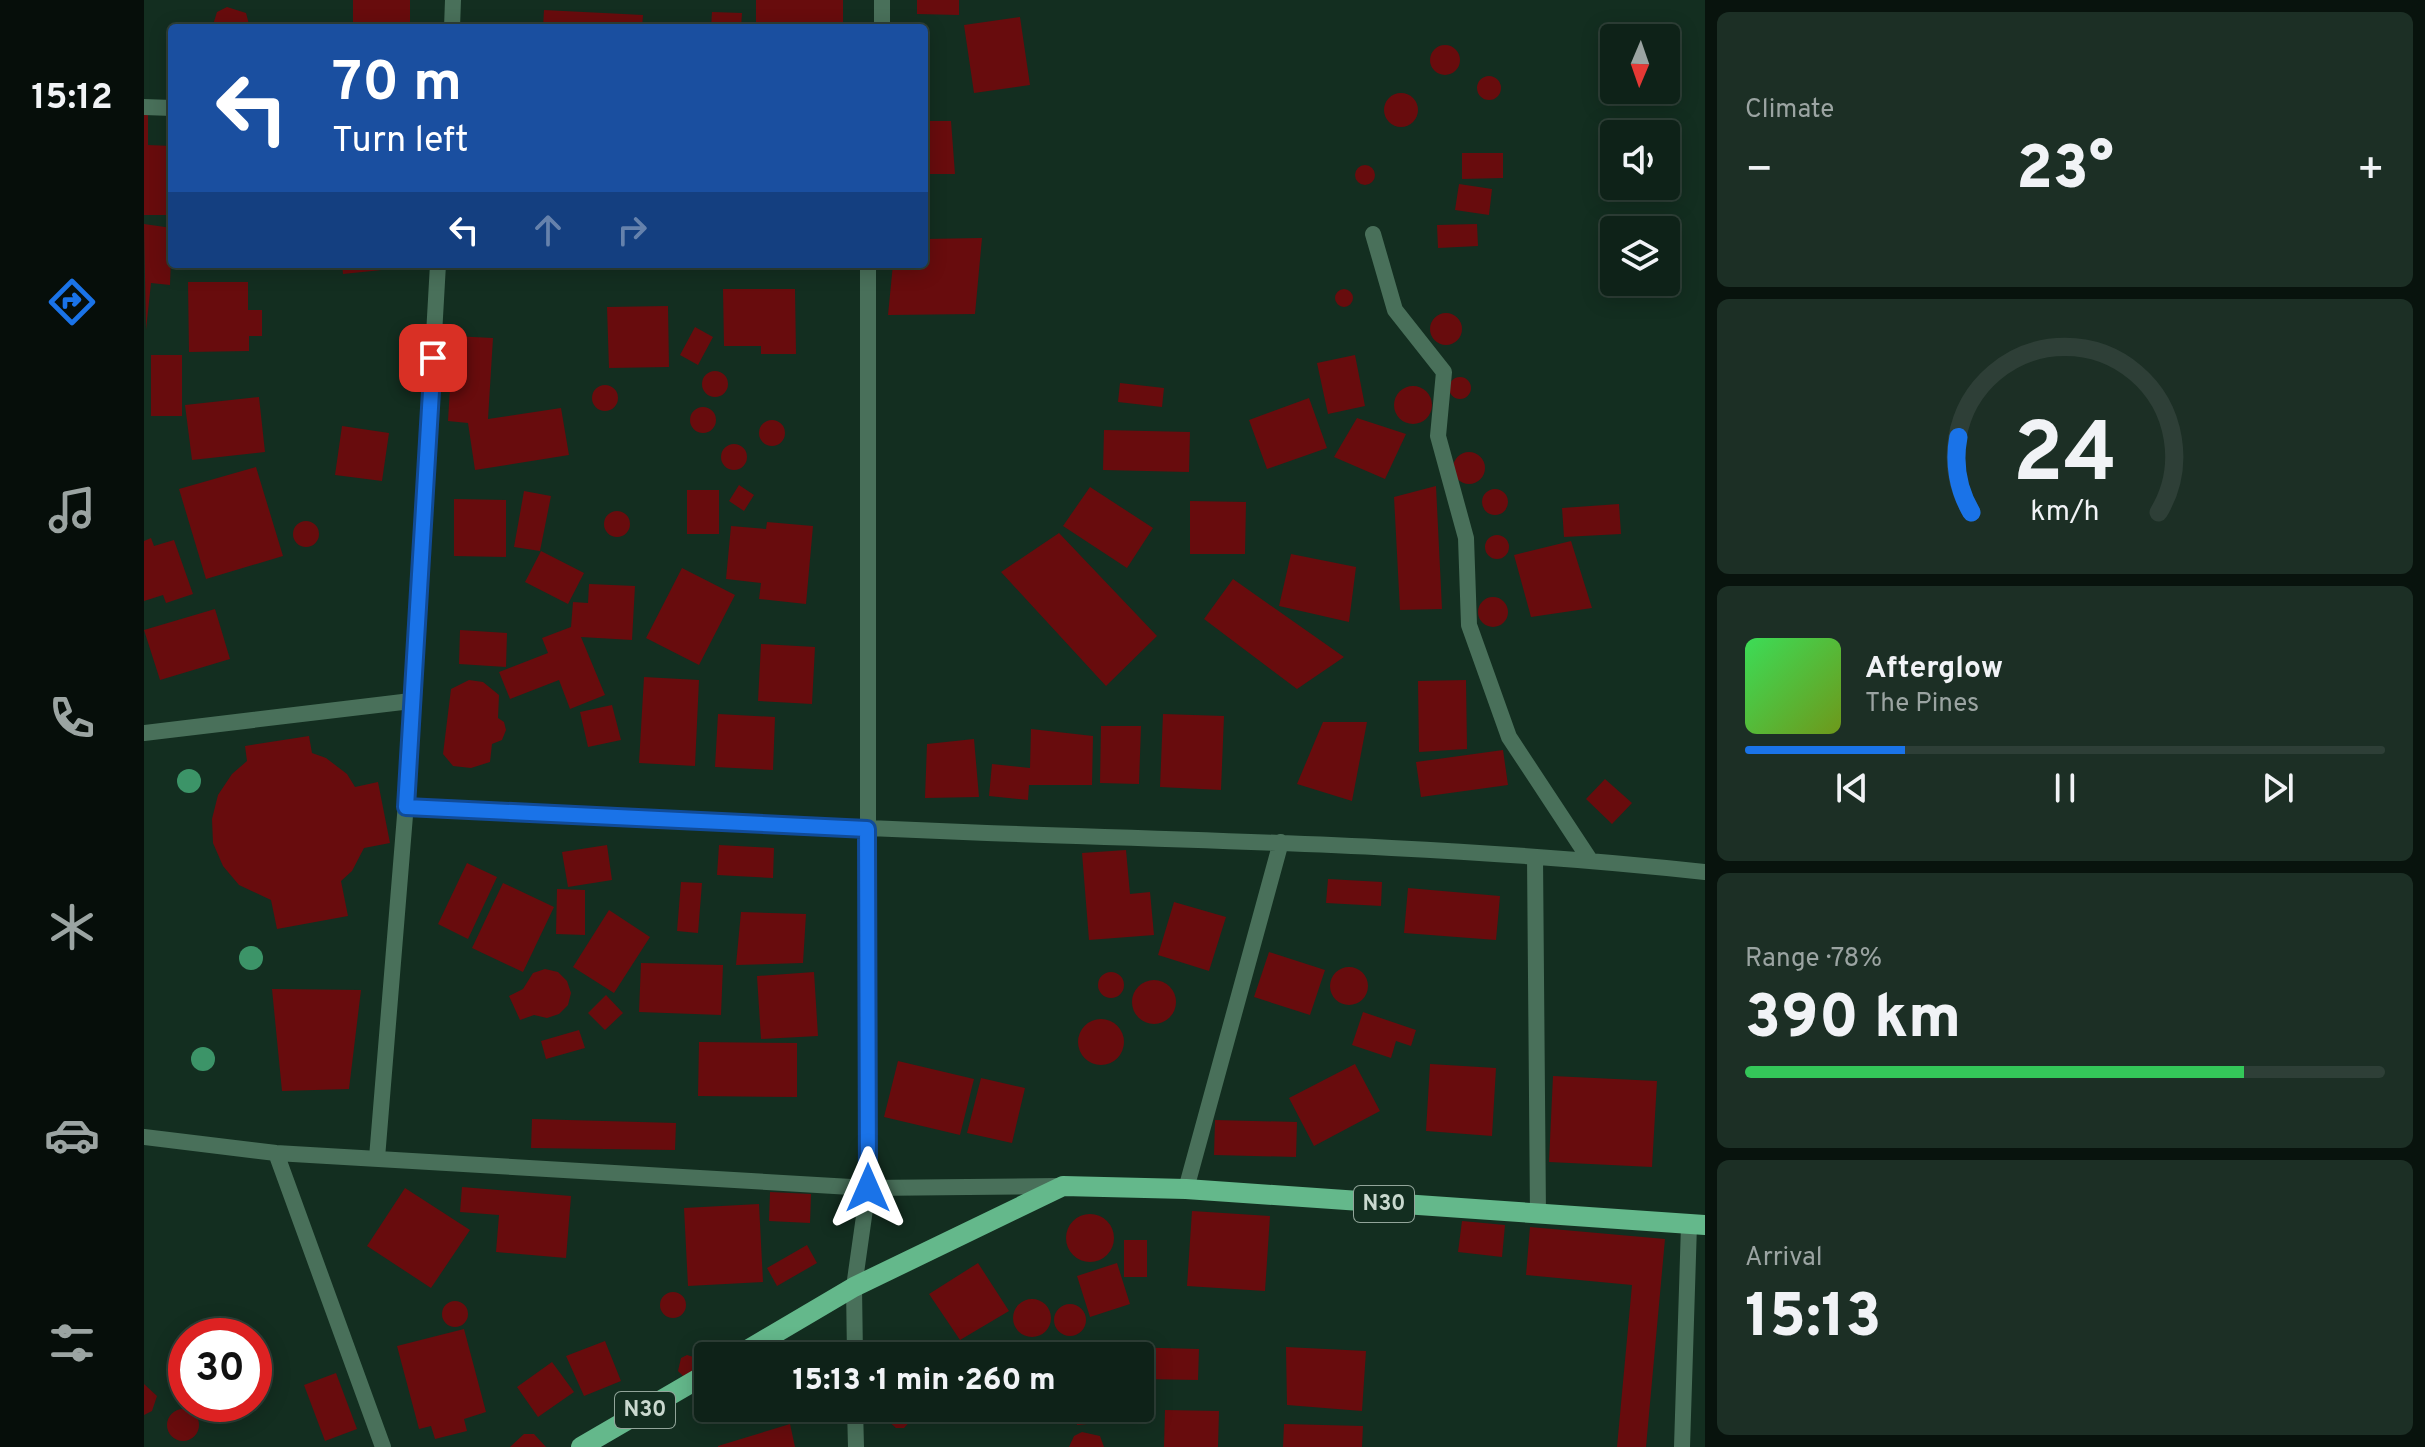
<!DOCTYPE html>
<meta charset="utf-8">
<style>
body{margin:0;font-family:Overpass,sans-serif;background:#1c2f25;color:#f1f3f6;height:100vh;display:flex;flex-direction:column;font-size:30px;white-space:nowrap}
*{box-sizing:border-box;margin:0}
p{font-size:26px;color:#9ba4a2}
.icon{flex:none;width:44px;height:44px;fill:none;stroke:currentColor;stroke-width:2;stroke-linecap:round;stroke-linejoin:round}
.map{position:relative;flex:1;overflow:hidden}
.details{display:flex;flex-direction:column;gap:12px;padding:12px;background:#08130d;width:720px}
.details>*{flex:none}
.top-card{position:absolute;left:24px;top:24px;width:760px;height:244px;border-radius:8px;box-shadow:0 4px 20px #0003,0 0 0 2px #2e3f37;background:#1a4fa0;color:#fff;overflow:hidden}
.needle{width:52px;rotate:182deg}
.buttons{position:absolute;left:1456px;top:24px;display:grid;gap:16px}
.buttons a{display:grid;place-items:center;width:80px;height:80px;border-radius:8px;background:#0e2218;box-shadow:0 4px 20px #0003,0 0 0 2px #2e3f37;font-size:40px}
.speed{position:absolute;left:24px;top:1318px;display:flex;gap:16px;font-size:40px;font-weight:700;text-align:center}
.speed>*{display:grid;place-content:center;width:104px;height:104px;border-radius:50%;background:#0e2218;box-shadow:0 4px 20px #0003,0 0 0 2px #2e3f37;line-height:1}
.speed .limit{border:12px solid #d22;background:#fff;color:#111}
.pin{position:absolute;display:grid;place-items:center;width:68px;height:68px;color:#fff;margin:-34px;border-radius:16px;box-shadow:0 4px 12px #0006}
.me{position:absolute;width:88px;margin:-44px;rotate:0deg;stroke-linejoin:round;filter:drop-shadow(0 0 6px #0008)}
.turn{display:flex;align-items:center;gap:28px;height:168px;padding:0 32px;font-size:36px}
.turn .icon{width:104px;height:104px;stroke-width:2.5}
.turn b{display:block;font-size:56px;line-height:68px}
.lanes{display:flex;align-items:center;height:76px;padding:0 32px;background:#0003;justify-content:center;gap:40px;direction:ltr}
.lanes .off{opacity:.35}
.big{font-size:60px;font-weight:800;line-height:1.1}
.details .card{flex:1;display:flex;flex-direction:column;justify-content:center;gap:12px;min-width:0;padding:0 28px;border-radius:12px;background:#1c2f25}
.details .dial{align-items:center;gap:0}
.dial svg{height:208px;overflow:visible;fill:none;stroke:#2e3f37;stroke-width:7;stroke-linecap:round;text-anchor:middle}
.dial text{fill:#f1f3f6;stroke:none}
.song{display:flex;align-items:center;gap:24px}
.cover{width:96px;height:96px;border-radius:12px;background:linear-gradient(135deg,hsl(130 70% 55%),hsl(80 70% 35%))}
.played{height:8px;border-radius:4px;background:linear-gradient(90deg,#1a73e8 25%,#2e3f37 25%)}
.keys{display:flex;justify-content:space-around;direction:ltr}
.heat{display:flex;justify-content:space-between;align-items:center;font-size:44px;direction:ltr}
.charge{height:12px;border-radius:6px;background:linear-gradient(90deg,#34c759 78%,#2e3f37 0)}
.trip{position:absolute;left:550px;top:1342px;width:460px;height:80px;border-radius:8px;background:#0e2218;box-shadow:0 4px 20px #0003,0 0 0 2px #2e3f37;font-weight:800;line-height:80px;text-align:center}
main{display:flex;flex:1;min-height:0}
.menu{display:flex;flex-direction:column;width:144px;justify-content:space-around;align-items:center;background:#060e0a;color:#9ba4a2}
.menu .icon{width:56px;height:56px}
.menu .active{color:#1a73e8}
.menu b{font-size:36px;color:#f1f3f6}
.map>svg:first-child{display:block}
</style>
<main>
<nav class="menu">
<b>15:12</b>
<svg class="icon active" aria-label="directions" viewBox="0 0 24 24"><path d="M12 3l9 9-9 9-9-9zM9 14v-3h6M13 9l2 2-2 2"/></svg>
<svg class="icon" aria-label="music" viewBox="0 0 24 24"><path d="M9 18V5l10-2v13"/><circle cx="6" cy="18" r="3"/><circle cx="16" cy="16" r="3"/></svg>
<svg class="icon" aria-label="phone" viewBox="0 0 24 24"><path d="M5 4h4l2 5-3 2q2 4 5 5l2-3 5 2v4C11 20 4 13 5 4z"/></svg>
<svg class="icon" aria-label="climate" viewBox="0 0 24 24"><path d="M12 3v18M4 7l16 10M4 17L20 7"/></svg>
<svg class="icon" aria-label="car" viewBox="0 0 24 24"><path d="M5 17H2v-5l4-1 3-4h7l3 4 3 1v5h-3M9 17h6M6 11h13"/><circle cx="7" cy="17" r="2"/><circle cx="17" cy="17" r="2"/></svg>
<svg class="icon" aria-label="filters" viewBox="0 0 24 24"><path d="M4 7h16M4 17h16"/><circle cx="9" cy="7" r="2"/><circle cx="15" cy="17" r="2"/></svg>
</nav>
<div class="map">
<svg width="1561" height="1447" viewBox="0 0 1561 1447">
<rect width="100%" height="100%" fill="#132e20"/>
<!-- building -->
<path fill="#680c0d" d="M209 0H266V28H209Z
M612 0H699V28H612Z
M773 0H815V15L773 14Z
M83 7 102 13 106 28H68L73 12Z
M400 10 499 15 498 28H399Z
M568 12 598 13 597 28H567Z
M876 17 886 85 830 93 820 25Z
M343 23 353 24 360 28H335Z
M1286 60a15 15 0 1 1 30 0a15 15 0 1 1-30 0Z
M1333 88a12 12 0 1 1 24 0a12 12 0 1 1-24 0Z
M1240 110a17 17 0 1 1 34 0a17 17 0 1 1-34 0Z
M0 114H4V145L28 146V215H0Z
M780 121H807L811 174H780Z
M1318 153H1359V178L1318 179Z
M1211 175a10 10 0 1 1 20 0a10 10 0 1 1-20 0Z
M1315 184 1348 189 1345 215 1311 210Z
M0 224 28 228 26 285 7 283 2 330Z
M1333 224 1334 246 1294 248 1293 225Z
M838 238 831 314 744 315 749 264H780V239Z
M145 264H179V268L145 267Z
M198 264H257V268L199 274Z
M44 282H104V310H118V336H105V351L45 352Z
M579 289H651L652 354H617V346H580Z
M1191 298a9 9 0 1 1 18 0a9 9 0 1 1-18 0Z
M524 306 525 367 465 368 463 307Z
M1286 329a16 16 0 1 1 32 0a16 16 0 1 1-32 0Z
M551 327 569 337 554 365 536 355Z
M309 336 349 338 344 419 417 408 425 455 331 470 324 423 304 421Z
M7 355H38V416H7Z
M1211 355 1221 406 1184 414 1173 363Z
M558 384a13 13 0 1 1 26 0a13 13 0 1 1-26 0Z
M1305 388a11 11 0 1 1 22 0a11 11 0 1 1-22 0Z
M976 383 1020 388 1018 407 974 402Z
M448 398a13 13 0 1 1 26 0a13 13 0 1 1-26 0Z
M1250 405a19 19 0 1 1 38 0a19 19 0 1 1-38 0Z
M115 397 121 452 48 460 41 405Z
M1165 398 1183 448 1123 469 1105 420Z
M546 420a13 13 0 1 1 26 0a13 13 0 1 1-26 0Z
M1213 418 1262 434 1241 479 1190 457Z
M615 433a13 13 0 1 1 26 0a13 13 0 1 1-26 0Z
M198 426 245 433 238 481 191 475Z
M960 430 1046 432 1045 472 959 470Z
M577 457a13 13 0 1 1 26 0a13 13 0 1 1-26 0Z
M1309 468a16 16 0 1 1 32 0a16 16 0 1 1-32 0Z
M112 467 139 556 62 579 35 489Z
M595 485 610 495 600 511 585 501Z
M1292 486 1298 609 1256 610 1250 497Z
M946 487 1009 528 983 568 919 526Z
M1338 502a13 13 0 1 1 26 0a13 13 0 1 1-26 0Z
M543 490H575V534H543Z
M380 491 407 496 396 551 370 547Z
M310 499 362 500V557L310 556Z
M1046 501 1102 502 1101 554H1046Z
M1475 504 1477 534 1420 537 1418 508Z
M460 524a13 13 0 1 1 26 0a13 13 0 1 1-26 0Z
M149 534a13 13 0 1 1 26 0a13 13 0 1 1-26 0Z
M623 522 669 526 662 604 615 599 617 583 582 579 587 526 622 529Z
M915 533 1013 636 962 686 857 572Z
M1341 547a12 12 0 1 1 24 0a12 12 0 1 1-24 0Z
M7 538 10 546 30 540 49 594 22 603 19 595 0 601V541Z
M1427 541 1448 608 1387 617 1370 555Z
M397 551 440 573 424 604 381 582Z
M1147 554 1212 567 1205 622 1135 606Z
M538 568 591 595 555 665 502 638Z
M1089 579 1200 657 1153 689 1060 619Z
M445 584 491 586 488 640 437 637 461 695 426 709 415 680 366 699 355 672 404 653 398 638 427 627 429 602 444 603Z
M1334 612a15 15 0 1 1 30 0a15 15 0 1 1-30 0Z
M71 609 86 659 16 680 0 630Z
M316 630 363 633 362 667 315 664Z
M617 644 671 647 668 704 614 701Z
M500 677 555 680 551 766 495 763Z
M325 680 339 682 355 695 354 718 360 722 362 730 358 740 348 744 346 762 327 768 309 766 299 754 307 689Z
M1322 680 1323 749 1275 752 1274 681Z
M468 705 477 740 444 747 436 712Z
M574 714 631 717 629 770 571 767Z
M1019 714 1080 716 1077 790 1016 787Z
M1179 722H1223L1208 801 1153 784Z
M957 726H997L995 784 956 783Z
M887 729 949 736 948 785H885L884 800 845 796 848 764 886 768Z
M165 736 168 753 182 758 203 774 211 787 234 782 246 843 220 848 208 871 197 881 204 916 133 929 127 900 95 885 79 866 69 843 68 819 74 795 88 774 103 761 101 746Z
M830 739 835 797 781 798 783 744Z
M1359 750 1364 785 1277 797 1272 762Z
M1461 779 1488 803 1468 824 1442 799Z
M463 845 468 880 424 887 418 852Z
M575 845 630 848 629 878 573 875Z
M982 850 986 894 1006 892 1010 935 945 940 938 853Z
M323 863 353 877 324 939 294 924Z
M1184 879 1238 882 1237 906 1182 903Z
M537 882 558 883 554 933 533 931Z
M359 883 410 907 379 972 328 948Z
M1264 888 1356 896 1352 940 1260 933Z
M413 889 441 890V935L412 934Z
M1030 902 1082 917 1065 971 1014 955Z
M465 910 506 937 470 993 429 967Z
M597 912 662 914 659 963 592 965Z
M1125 952 1181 970 1166 1015 1110 997Z
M497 963 579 965 577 1015 495 1012Z
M1186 986a19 19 0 1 1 38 0a19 19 0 1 1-38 0Z
M401 969 414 972 423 981 427 993 424 1005 415 1014 403 1018 390 1015 376 1020 365 996 379 989 389 973Z
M954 985a13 13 0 1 1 26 0a13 13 0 1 1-26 0Z
M670 972 674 1036 617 1039 613 976Z
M988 1002a22 22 0 1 1 44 0a22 22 0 1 1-44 0Z
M128 989 217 990 205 1089 138 1091Z
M462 995 479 1013 461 1030 444 1013Z
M1219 1012 1272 1030 1267 1046 1252 1041 1247 1058 1208 1045Z
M934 1042a23 23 0 1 1 46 0a23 23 0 1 1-46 0Z
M435 1030 441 1048 402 1059 397 1041Z
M555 1042 653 1043V1097L554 1096Z
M754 1061 830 1079 816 1135 740 1117Z
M1211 1064 1236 1111 1170 1146 1145 1098Z
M1286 1064 1352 1068 1348 1136 1282 1131Z
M1409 1076 1513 1081 1508 1167 1405 1162Z
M837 1078 881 1088 868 1143 823 1133Z
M388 1119 532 1123 531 1150 387 1148Z
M1071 1120 1153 1122 1152 1157 1070 1155Z
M318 1187 427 1196 422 1258 352 1252 355 1215 316 1212Z
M261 1188 326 1230 287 1288 223 1246Z
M626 1192 667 1194 666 1223 625 1221Z
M615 1204 619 1282 544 1286 540 1208Z
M1048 1211 1126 1216 1121 1291 1043 1286Z
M922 1238a24 24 0 1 1 48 0a24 24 0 1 1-48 0Z
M1318 1221 1361 1225 1358 1257 1314 1252Z
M1386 1227 1521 1239 1502 1447H1473L1488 1285 1382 1275Z
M980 1240H1003V1277H980Z
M663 1245 673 1263 633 1286 623 1268Z
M834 1263 865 1311 816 1340 785 1294Z
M973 1263 986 1304 946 1317 933 1276Z
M516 1305a13 13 0 1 1 26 0a13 13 0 1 1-26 0Z
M869 1318a19 19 0 1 1 38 0a19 19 0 1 1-38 0Z
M298 1314a13 13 0 1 1 26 0a13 13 0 1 1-26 0Z
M910 1320a16 16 0 1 1 32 0a16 16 0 1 1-32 0Z
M320 1329 342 1412 320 1419 323 1431 291 1439 287 1426 275 1429 253 1346Z
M461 1341 477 1381 440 1396 422 1356Z
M943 1346 1055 1349 1054 1380 996 1379V1356H943Z
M1142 1347 1222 1351 1218 1411 1143 1405Z
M543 1355 556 1359 559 1365 543 1380 534 1371 537 1358Z
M408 1362 430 1392 394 1417 373 1387Z
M29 1364 42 1365V1391H29Z
M192 1373 213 1429 181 1441 160 1385Z
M0 1384 13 1396 8 1411 0 1415Z
M742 1408H769L770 1417 760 1428H752L741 1418Z
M931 1408H962L963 1422 933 1425Z
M23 1425a16 16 0 1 1 32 0a16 16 0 1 1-32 0Z
M1021 1410 1075 1411 1074 1447H1020Z
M646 1424 651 1447H574V1446Z
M1140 1424 1219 1426 1218 1447H1139Z
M938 1432 956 1436 960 1447H925L930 1436Z
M380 1434H390L402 1447H366Z"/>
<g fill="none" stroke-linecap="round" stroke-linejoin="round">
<!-- street -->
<path stroke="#49705a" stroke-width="16" d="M738 0V28
M308 28 309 0
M0 107 28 108
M1229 234 1251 310 1300 372 1294 436 1322 538 1325 625 1365 737 1446 860
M0 733 267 701
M262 807C456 816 649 826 843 833 1083 841 1323 846 1561 872
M1391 857 1394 1215
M0 1137 132 1153 724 1188 917 1186
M132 1153 239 1447
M233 1158 267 742 294 264
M1042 1189 1137 842
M711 1356 710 1287 724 1188V264
M711 1408 712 1447
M1538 1447 1545 1225"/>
<!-- primary -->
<path stroke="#64b88b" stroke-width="20" d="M593 1356 710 1287 919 1186 1042 1189 1561 1225
M437 1447 564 1373"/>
</g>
<!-- trees -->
<g fill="#3c9468">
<circle cx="45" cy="781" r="12"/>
<circle cx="107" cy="958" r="12"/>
<circle cx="59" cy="1059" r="12"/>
</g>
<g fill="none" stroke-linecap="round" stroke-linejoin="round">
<!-- route casing -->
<g stroke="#114b97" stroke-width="20">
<path id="route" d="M289 358 262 807 723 829 724 1188"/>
</g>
<!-- route -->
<use href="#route" stroke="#1a73e8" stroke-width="14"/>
</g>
<g text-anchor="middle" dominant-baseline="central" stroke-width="8" stroke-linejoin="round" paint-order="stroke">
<!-- shield labels -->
<g fill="#132e20" stroke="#92a59a" stroke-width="2">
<rect x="1210" y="1186" width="60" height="36" rx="6"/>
<rect x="471" y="1392" width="60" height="36" rx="6"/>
</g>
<g font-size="22" font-weight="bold" fill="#c9d8ce">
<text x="1240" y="1204">N30</text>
<text x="501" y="1410">N30</text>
</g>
</g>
</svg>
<div class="buttons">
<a><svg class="needle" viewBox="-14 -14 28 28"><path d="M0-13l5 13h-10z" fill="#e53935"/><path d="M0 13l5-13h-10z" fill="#9ba4a2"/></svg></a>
<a><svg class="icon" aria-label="sound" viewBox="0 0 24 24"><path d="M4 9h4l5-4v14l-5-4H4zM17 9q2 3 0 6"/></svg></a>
<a><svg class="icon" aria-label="layers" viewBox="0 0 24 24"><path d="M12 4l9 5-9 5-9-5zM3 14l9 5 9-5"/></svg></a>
</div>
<div class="speed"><div class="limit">30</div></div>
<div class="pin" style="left:289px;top:358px;background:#d93025"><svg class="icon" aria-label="arrive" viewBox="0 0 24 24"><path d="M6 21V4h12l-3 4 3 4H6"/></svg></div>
<svg class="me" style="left:724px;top:1188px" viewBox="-20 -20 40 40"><path d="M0-17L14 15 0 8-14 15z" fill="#1a73e8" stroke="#fff" stroke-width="4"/></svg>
<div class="trip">15:13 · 1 min · 260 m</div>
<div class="top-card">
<div class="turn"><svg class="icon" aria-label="left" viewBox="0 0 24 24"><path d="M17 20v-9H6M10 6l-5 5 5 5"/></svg><div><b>70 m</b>Turn left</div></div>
<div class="lanes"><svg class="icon" aria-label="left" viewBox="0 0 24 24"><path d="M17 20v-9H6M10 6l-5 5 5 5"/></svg><svg class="icon off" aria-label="ahead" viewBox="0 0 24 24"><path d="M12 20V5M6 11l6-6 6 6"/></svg><svg class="icon off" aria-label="right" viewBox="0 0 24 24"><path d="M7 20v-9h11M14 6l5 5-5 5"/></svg></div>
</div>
</div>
<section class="details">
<div class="card"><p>Climate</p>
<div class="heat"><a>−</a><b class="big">23°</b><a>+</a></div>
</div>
<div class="card dial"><svg viewBox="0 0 100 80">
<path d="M14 69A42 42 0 1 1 86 69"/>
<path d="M14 69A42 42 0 0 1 9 40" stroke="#1a73e8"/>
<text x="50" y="56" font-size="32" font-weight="700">24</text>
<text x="50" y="72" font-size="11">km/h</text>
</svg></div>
<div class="card">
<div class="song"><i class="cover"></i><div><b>Afterglow</b><p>The Pines</p></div></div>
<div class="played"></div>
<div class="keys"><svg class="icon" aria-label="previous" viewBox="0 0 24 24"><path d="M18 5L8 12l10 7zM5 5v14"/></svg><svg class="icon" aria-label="pause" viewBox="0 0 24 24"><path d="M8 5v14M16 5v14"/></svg><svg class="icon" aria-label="next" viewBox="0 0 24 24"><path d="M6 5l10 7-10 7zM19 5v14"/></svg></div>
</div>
<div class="card"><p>Range · 78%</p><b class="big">390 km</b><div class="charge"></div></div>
<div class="card"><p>Arrival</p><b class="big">15:13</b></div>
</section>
</main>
